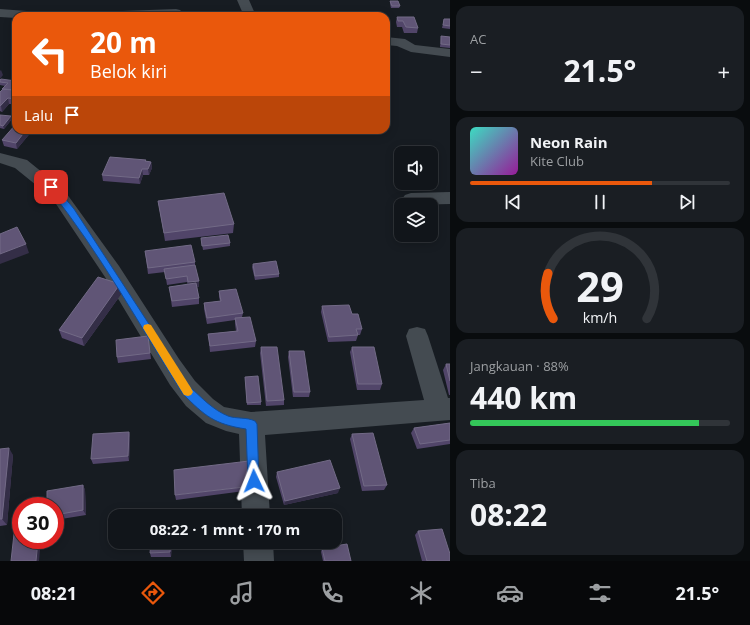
<!DOCTYPE html>
<html lang="id">
<meta charset="utf-8">
<style>
body{margin:0;font-family:"Open Sans",sans-serif;background:#1a1e23;color:#f1f3f6;height:100vh;display:flex;flex-direction:column;font-size:15px;white-space:nowrap}
*{box-sizing:border-box;margin:0}
p{font-size:13px;color:#9c9fa2}
.icon{flex:none;width:22px;height:22px;fill:none;stroke:currentColor;stroke-width:2;stroke-linecap:round;stroke-linejoin:round}
.map{position:relative;flex:1;overflow:hidden}
.drawer{display:flex;flex-direction:column;gap:6px;padding:6px;background:#090c0e;width:300px}
.drawer>*{flex:none}
.hud{position:absolute;left:12px;top:12px;width:378px;height:122px;border-radius:12px;box-shadow:0 2px 10px #0003,0 0 0 1px #303439;background:#ea580c;color:#fff;overflow:hidden}
.buttons{position:absolute;left:394px;top:146px;display:grid;gap:8px}
.buttons a{display:grid;place-items:center;width:44px;height:44px;border-radius:8px;background:#11151a;box-shadow:0 2px 10px #0003,0 0 0 1px #303439;font-size:20px}
.speed{position:absolute;left:12px;top:497px;display:flex;gap:8px;font-size:20px;font-weight:700;text-align:center}
.speed>*{display:grid;place-content:center;width:52px;height:52px;border-radius:50%;background:#11151a;box-shadow:0 2px 10px #0003,0 0 0 1px #303439;line-height:1}
.speed .limit{border:6px solid #d22;background:#fff;color:#111}
.pin{position:absolute;display:grid;place-items:center;width:34px;height:34px;color:#fff;margin:-17px;border-radius:8px;box-shadow:0 2px 6px #0006}
.me{position:absolute;width:44px;margin:-22px;rotate:358deg;stroke-linejoin:round;filter:drop-shadow(0 0 3px #0008)}
.turn{display:flex;align-items:center;gap:14px;height:84px;padding:0 12px;font-size:18px}
.turn .icon{width:52px;height:52px;stroke-width:2.5}
.turn b{display:block;font-size:28px;line-height:34px}
.then{display:flex;align-items:center;height:38px;padding:0 12px;background:#0003;gap:8px;font-size:15px}
.big{font-size:30px;font-weight:700;line-height:1.1}
.drawer .tile{flex:1;display:flex;flex-direction:column;justify-content:center;gap:6px;min-width:0;padding:0 14px;border-radius:12px;background:#1a1e23}
.drawer .dial{align-items:center;gap:0}
.dial svg{height:104px;overflow:visible;fill:none;stroke:#303439;stroke-width:7;stroke-linecap:round;text-anchor:middle}
.dial text{fill:#f1f3f6;stroke:none}
.song{display:flex;align-items:center;gap:12px}
.cover{width:48px;height:48px;border-radius:6px;background:linear-gradient(135deg,hsl(170 70% 55%),hsl(300 70% 35%))}
.played{height:4px;border-radius:2px;background:linear-gradient(90deg,#ea580c 70%,#303439 70%)}
.keys{display:flex;justify-content:space-around;direction:ltr}
.heat{display:flex;justify-content:space-between;align-items:center;font-size:22px;direction:ltr}
.charge{height:6px;border-radius:3px;background:linear-gradient(90deg,#34c759 88%,#303439 0)}
.trip{position:absolute;left:108px;top:509px;width:234px;height:40px;border-radius:12px;background:#11151a;box-shadow:0 2px 10px #0003,0 0 0 1px #303439;font-weight:700;line-height:40px;text-align:center}
.tab-bar{display:flex;height:64px;justify-content:space-around;align-items:center;background:#07080a;color:#9c9fa2}
.tab-bar .icon{width:28px;height:28px}
.tab-bar .current{color:#ea580c}
.tab-bar b{font-size:18px;color:#f1f3f6}
main{display:flex;flex:1;min-height:0}
.map>svg:first-child{display:block}
</style>
<main>
<div class="map">
<svg width="450" height="561" viewBox="0 0 450 561">
<rect width="100%" height="100%" fill="#171c22"/>
<g fill="none" stroke-linecap="round" stroke-linejoin="round">
<!-- minor -->
<path fill="#444b51" fill-rule="evenodd" d="M237 0H249L256 16H244Z
M0 9 40 12 44 13 46 16H16V18L0 17Z
M176 9 180 10 186 16H89L91 13 95 12Z
M386 37 405 39 415 45 450 49V57L411 52 397 46 386 45Z
M0 153 27 160 64 190 119 266 179 359 195 381 213 399 224 407 251 412 424 400 406 336 409 329 417 327 425 329 428 336 448 398H450V420L265 435 270 516H242L239 434 226 431 206 423 186 406 170 385 105 277 52 198 15 168 0 163Z
M450 192V204L411 205 405 203 402 199 405 195 411 193Z
M243 542H273L274 561H244Z"/>
</g>
<!-- wall -->
<path fill="#514569" d="M390 1 400 6 399 8H391L390 4Z
M397 17 418 28 417 33H404L402 27H397L396 22Z
M444 19H450V29L442 28Z
M441 36 450 37V48L440 47Z
M0 80 16 81V89L15 90H16V104H9L2 112 0 111V92L5 86 0 85Z
M0 115 12 119 4 129 0 128Z
M16 130H31L32 131 17 149 4 146 2 140Z
M146 161 151 162 152 168 149 175H143L140 184 103 181 102 175Z
M158 201 234 224 233 233 165 241Z
M201 238 230 243V246L203 250Z
M145 251 195 262V267L199 281V287H197L199 298V304L172 307 169 287 188 285 187 282 167 285 165 272 148 274Z
M253 264 279 274V277L255 280 252 267Z
M120 284 122 293 84 346 62 338 59 330Z
M219 291 243 313 242 317 256 341 255 347 210 352 208 334 236 331 235 324V320L207 324 204 309V303L220 301 219 297Z
M322 306 352 314 362 329 360 335H358L356 341 328 342 321 312Z
M149 342 151 359 118 363 117 357Z
M261 347 284 400V405L266 406 260 353Z
M352 347 382 384 380 390H357L350 352Z
M289 351 310 392 309 397H293L288 357Z
M446 364H450V395H449L443 370Z
M245 377 261 402V405H247Z
M450 423V444L417 449 411 433 414 428Z
M129 432 130 437 129 461 93 464 91 459Z
M352 434 387 485 384 490 362 491 350 439Z
M0 449 13 455 7 525 0 526Z
M277 472 338 493 284 505 276 477Z
M83 485 85 490 86 515 55 520V506Z
M253 486 252 490 176 500 175 495Z
M418 531 450 561H422L415 535Z
M172 542 171 557H151L150 553Z
M322 548 351 561H323L321 552Z"/>
<!-- shaded-wall -->
<path fill="#342e47" d="M1 70 3 75 0 79V71Z
M16 85V89L12 93 11 90Z
M8 98 9 104 2 112 1 106Z
M11 116 12 119 4 129 3 126Z
M26 130H31L32 131 17 149 16 143Z
M151 162 152 168 149 175 148 169Z
M142 169 143 175 140 184 139 178Z
M26 244 29 253 0 264V254Z
M199 281V287L188 288V282Z
M120 284 122 293 84 346 82 338Z
M129 432 130 437 129 461 128 456Z
M9 448 13 455 7 525 2 519Z
M83 485 85 490 86 515 83 510Z
M340 488 338 493 284 505 285 501Z
M38 540H41L39 561H36Z
M171 542H172L171 557 170 552Z"/>
<!-- building -->
<path fill="#605576" stroke="#726a86" d="M390 1H398L400 6H392Z
M397 17H414L418 28 406 27 403 21H398Z
M444 19H450V26L443 25Z
M441 36 450 37V45L441 44Z
M1 79 16 81V85L12 90 2 89 8 83 0 82V80Z
M3 89 16 90V99L8 98 0 106V92Z
M0 115 11 116 3 126 0 125Z
M16 124V130H26L16 143 2 140Z
M110 157 146 160 145 161 151 162 148 169H142L139 178 102 175Z
M224 193 234 224 164 233 158 201Z
M17 227 26 244 0 254V234Z
M228 235 230 243 202 246 201 238Z
M191 245 195 262 148 268 145 251Z
M276 261 279 274 255 276 253 264Z
M195 265 199 281 188 282 187 276 166 279 164 269Z
M98 277 120 284 82 338 59 330Z
M196 283 199 298 172 301 169 287Z
M236 289 243 313 207 318 204 303 221 301 219 291Z
M349 305 352 314H358L362 329H356L358 335 329 337 322 306Z
M250 317 256 341 210 346 208 334 238 331 235 318Z
M148 336 150 353 117 357 116 340Z
M261 347H277L284 400 267 401Z
M352 347H374L382 384H358Z
M289 351H304L310 392H294Z
M446 364H450V381Z
M258 376 261 402 247 403 245 377Z
M450 423V440L420 444 414 428Z
M129 432 128 456 91 459 93 434Z
M373 433 387 485 364 486 352 434Z
M9 448 2 519H0V449Z
M330 460 340 488 285 501 277 472Z
M249 461 253 486 175 495 174 470Z
M83 485V510L55 515V506H47V491Z
M153 511H172V516H152Z
M21 515V540H38L36 561H11L16 516Z
M442 529 450 554V561H427L418 531Z
M151 542H171L170 552 150 553Z
M347 544 351 561H325L322 548Z"/>
<!-- route -->
<path fill="#1a73e8" stroke="#114b97" d="M49 185H54L74 209 190 387C202 398 213 410 228 416 236 419 247 417 255 421L257 424 259 481 258 485 254 487 249 485 248 481 246 429C214 424 205 416 183 394 140 326 99 251 49 189Z"/>
<!-- slow -->
<path fill="#f59e0b" d="M148 324 151 325 191 388 193 392 191 395 188 396 184 395 143 328 144 325Z"/>
</svg>
<div class="buttons">
<a><svg class="icon" aria-label="sound" viewBox="0 0 24 24"><path d="M4 9h4l5-4v14l-5-4H4zM17 9q2 3 0 6"/></svg></a>
<a><svg class="icon" aria-label="layers" viewBox="0 0 24 24"><path d="M12 4l9 5-9 5-9-5zM3 14l9 5 9-5"/></svg></a>
</div>
<div class="speed"><div class="limit">30</div></div>
<div class="pin" style="left:51px;top:187px;background:#d93025"><svg class="icon" aria-label="arrive" viewBox="0 0 24 24"><path d="M6 21V4h12l-3 4 3 4H6"/></svg></div>
<svg class="me" style="left:254px;top:481px" viewBox="-20 -20 40 40"><path d="M0-17L14 15 0 8-14 15z" fill="#1a73e8" stroke="#fff" stroke-width="4"/></svg>
<div class="trip">08:22 · 1 mnt · 170 m</div>
<div class="hud">
<div class="turn"><svg class="icon" aria-label="left" viewBox="0 0 24 24"><path d="M17 20v-9H6M10 6l-5 5 5 5"/></svg><div><b>20 m</b>Belok kiri</div></div>
<div class="then">Lalu<svg class="icon" aria-label="arrive" viewBox="0 0 24 24"><path d="M6 21V4h12l-3 4 3 4H6"/></svg></div>
</div>
</div>
<section class="drawer">
<div class="tile"><p>AC</p>
<div class="heat"><a>−</a><b class="big">21.5°</b><a>+</a></div>
</div>
<div class="tile">
<div class="song"><i class="cover"></i><div><b>Neon Rain</b><p>Kite Club</p></div></div>
<div class="played"></div>
<div class="keys"><svg class="icon" aria-label="previous" viewBox="0 0 24 24"><path d="M18 5L8 12l10 7zM5 5v14"/></svg><svg class="icon" aria-label="pause" viewBox="0 0 24 24"><path d="M8 5v14M16 5v14"/></svg><svg class="icon" aria-label="next" viewBox="0 0 24 24"><path d="M6 5l10 7-10 7zM19 5v14"/></svg></div>
</div>
<div class="tile dial"><svg viewBox="0 0 100 80">
<path d="M14 69A42 42 0 1 1 86 69"/>
<path d="M14 69A42 42 0 0 1 10 34" stroke="#ea580c"/>
<text x="50" y="56" font-size="32" font-weight="700">29</text>
<text x="50" y="72" font-size="11">km/h</text>
</svg></div>
<div class="tile"><p>Jangkauan · 88%</p><b class="big">440 km</b><div class="charge"></div></div>
<div class="tile"><p>Tiba</p><b class="big">08:22</b></div>
</section>
</main>
<nav class="tab-bar">
<b>08:21</b>
<svg class="icon current" aria-label="directions" viewBox="0 0 24 24"><path d="M12 3l9 9-9 9-9-9zM9 14v-3h6M13 9l2 2-2 2"/></svg>
<svg class="icon" aria-label="music" viewBox="0 0 24 24"><path d="M9 18V5l10-2v13"/><circle cx="6" cy="18" r="3"/><circle cx="16" cy="16" r="3"/></svg>
<svg class="icon" aria-label="phone" viewBox="0 0 24 24"><path d="M5 4h4l2 5-3 2q2 4 5 5l2-3 5 2v4C11 20 4 13 5 4z"/></svg>
<svg class="icon" aria-label="climate" viewBox="0 0 24 24"><path d="M12 3v18M4 7l16 10M4 17L20 7"/></svg>
<svg class="icon" aria-label="car" viewBox="0 0 24 24"><path d="M5 17H2v-5l4-1 3-4h7l3 4 3 1v5h-3M9 17h6M6 11h13"/><circle cx="7" cy="17" r="2"/><circle cx="17" cy="17" r="2"/></svg>
<svg class="icon" aria-label="filters" viewBox="0 0 24 24"><path d="M4 7h16M4 17h16"/><circle cx="9" cy="7" r="2"/><circle cx="15" cy="17" r="2"/></svg>
<b>21.5°</b>
</nav>
